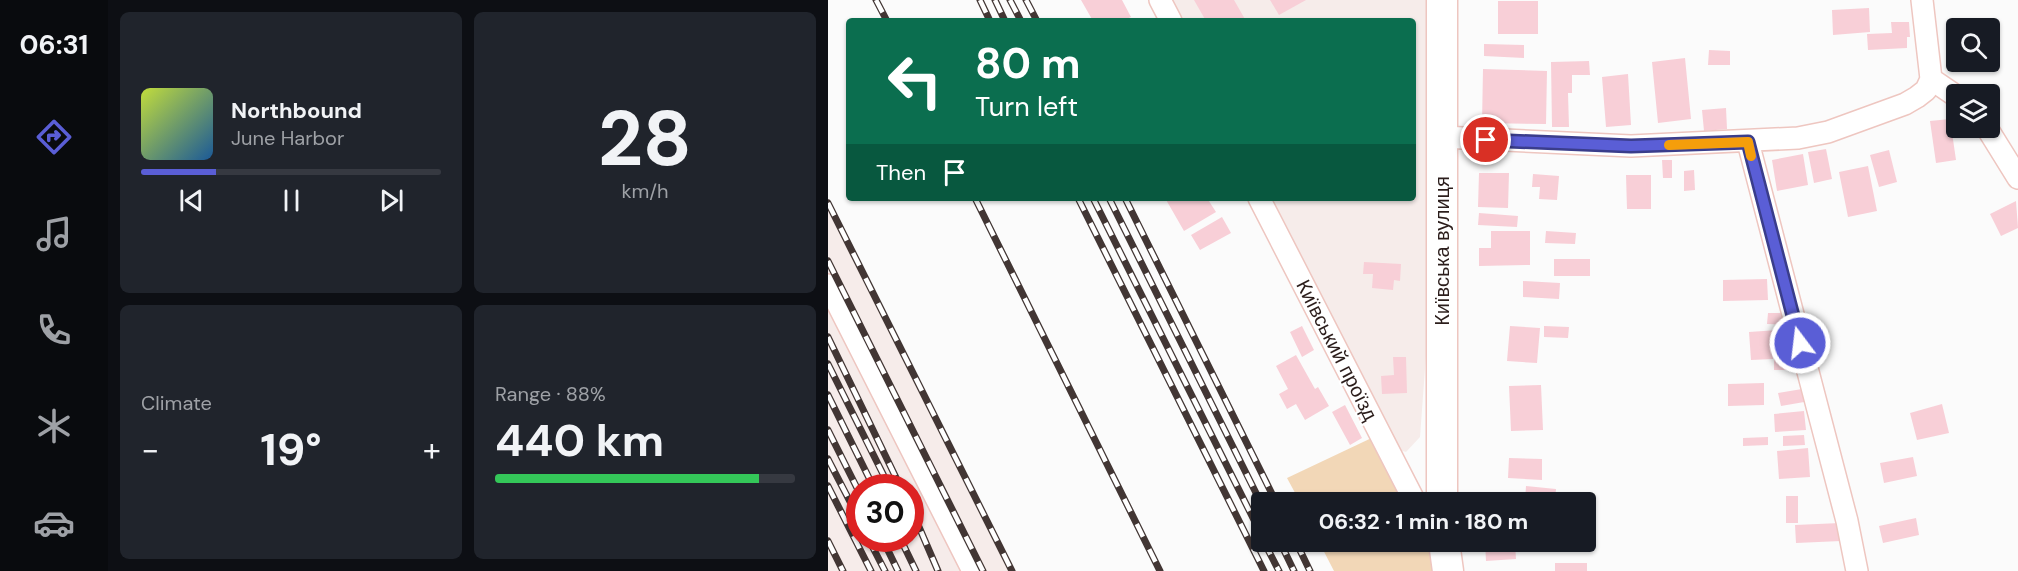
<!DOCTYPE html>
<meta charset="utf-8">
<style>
body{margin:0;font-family:"DM Sans",sans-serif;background:#20242c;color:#f1f3f6;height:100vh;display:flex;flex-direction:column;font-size:22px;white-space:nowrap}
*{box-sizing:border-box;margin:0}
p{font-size:20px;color:#9ea1a6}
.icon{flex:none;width:33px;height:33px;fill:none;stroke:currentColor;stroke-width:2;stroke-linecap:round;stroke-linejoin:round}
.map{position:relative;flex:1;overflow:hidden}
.sheet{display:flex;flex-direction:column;gap:12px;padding:12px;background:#0d0f14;width:720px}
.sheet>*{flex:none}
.banner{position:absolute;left:18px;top:18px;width:570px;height:183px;border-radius:6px;box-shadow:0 2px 4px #0004;background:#0b6e4f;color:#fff;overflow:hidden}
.controls{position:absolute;left:1118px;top:18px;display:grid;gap:12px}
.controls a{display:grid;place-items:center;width:54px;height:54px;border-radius:6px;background:#171b24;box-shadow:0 2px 4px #0004;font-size:30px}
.speed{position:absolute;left:18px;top:474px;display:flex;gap:12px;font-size:30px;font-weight:700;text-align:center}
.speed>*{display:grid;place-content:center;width:78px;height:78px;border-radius:50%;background:#171b24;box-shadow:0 2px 4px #0004;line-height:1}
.speed .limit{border:9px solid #d22;background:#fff;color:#111}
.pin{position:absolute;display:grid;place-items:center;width:51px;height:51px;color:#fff;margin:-26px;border:3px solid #fff;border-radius:50%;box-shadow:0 2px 6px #0007}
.me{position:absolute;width:66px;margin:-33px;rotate:345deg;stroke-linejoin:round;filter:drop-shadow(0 0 4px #0008)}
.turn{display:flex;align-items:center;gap:21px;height:126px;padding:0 30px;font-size:27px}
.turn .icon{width:78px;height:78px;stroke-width:2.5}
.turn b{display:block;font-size:42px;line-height:51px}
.then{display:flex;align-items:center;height:57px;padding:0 30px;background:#0003;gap:12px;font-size:22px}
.big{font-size:45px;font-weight:700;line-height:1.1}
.sheet .widget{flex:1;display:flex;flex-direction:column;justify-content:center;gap:9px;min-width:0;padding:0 21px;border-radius:9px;background:#20242c}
.sheet .dial{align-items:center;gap:0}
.dial b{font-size:78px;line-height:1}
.song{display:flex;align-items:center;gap:18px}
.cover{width:72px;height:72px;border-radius:9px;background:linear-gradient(135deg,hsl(70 70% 55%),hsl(210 70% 35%))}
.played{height:6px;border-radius:3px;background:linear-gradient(90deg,#5a5ed6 25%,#363941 25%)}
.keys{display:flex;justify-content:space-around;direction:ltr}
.heat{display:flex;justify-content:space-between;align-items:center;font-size:33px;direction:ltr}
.charge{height:9px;border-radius:4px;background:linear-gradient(90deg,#34c759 88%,#363941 0)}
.sheet .tiles{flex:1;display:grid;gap:12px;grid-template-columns:repeat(2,1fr)}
.trip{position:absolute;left:423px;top:492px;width:345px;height:60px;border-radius:6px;background:#171b24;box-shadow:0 2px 4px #0004;font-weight:700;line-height:60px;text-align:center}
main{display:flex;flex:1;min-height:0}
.dock{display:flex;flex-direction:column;width:108px;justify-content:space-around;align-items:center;background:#090b0e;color:#9ea1a6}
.dock .icon{width:42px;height:42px}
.dock .active{color:#5a5ed6}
.dock b{font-size:27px;color:#f1f3f6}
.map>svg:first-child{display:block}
</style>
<main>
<nav class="dock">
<b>06:31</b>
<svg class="icon active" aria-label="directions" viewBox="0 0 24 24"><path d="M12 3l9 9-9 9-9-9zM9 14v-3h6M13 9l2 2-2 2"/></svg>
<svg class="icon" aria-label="music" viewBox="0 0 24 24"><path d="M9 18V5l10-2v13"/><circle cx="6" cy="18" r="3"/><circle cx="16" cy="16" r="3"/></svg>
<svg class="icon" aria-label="phone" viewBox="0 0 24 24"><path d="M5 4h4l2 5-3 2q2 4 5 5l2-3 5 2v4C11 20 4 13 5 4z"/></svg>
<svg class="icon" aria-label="climate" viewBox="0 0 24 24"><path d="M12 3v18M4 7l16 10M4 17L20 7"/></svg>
<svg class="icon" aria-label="car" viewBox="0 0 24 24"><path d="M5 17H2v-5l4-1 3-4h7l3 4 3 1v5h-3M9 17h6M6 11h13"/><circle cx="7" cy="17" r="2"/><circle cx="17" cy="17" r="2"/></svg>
</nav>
<section class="sheet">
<div class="tiles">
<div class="widget">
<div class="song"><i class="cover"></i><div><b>Northbound</b><p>June Harbor</p></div></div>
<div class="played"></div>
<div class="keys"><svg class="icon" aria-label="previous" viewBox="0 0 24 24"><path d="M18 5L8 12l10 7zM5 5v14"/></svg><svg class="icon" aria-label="pause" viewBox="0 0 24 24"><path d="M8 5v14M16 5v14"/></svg><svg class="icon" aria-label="next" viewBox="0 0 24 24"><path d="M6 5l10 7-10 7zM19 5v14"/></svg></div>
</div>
<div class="widget dial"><b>28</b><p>km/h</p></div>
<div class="widget"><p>Climate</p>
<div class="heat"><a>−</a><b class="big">19°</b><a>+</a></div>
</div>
<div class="widget"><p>Range · 88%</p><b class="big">440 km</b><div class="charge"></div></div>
</div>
</section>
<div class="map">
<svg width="1190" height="571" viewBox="0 0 1190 571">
<rect width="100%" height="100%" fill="#fbfbfb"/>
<!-- built -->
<path fill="#f6ecea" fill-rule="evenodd" d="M333 0H614V137L592 437 578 452 565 448 435 198H585V21H344Z
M0 198 188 571H0ZM32 488H82V538H32Z"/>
<!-- green -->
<path fill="#f2d7b7" d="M552 434 587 502H472L459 478Z
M491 542H607L620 571H506Z"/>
<!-- building -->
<path fill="#f8cfd7" d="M253 0H294L303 17 294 21H265Z
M366 0H406L418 21H378Z
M442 0H478L451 15Z
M670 1H710V34H670Z
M1041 8 1042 32 1005 35 1004 10Z
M1063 22H1081L1082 37H1079V48L1040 50 1039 34 1064 33Z
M656 44 696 45V58L656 56Z
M881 50 902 51V65H880Z
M857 58 863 119 830 123 824 62Z
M761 61 762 75H744V93H740L741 127H724L723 62Z
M655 69 719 71 718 124 654 123Z
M800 74 803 125 778 127 774 77Z
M898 108 899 129 876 131 874 110Z
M1122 119 1128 160 1108 163 1102 121Z
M998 149 1004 179 986 183 980 152Z
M1061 150 1069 182 1051 187 1042 155Z
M975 154 980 185 949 191 944 160Z
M834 160H844V178H835Z
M1040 166 1049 211 1020 217 1011 172Z
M866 170 867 190 856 191V171Z
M651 173H681L680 208 650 207Z
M705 174 731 176 729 200 711 199 712 187H704Z
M798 175H823V209H799Z
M337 198H379L388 212 356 231Z
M1188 201 1190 228 1173 236 1162 214Z
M651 213 690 216 689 227 650 225Z
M394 217 403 233 372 250 363 235Z
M663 231H702V265L651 266V248H663Z
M718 231 748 233 747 244 717 243Z
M726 259H762V276H726Z
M536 262 573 264 572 281 566 280 565 290 544 288 545 274H535Z
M939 279 940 300 895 301V280Z
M695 281 732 283 731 299 695 297Z
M940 313H963L965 325 939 324Z
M474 326 486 350 474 357 462 332Z
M682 326 712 328 709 363 679 361Z
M716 326 741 327 740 338 716 337Z
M950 330 952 355H945V359L923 360 921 332Z
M468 355 487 389 490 387 501 406 477 420 468 404 459 409 451 394 460 389 448 366Z
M565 357H578L579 393 554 394 553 376 566 375Z
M946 358H974L977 370H946Z
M936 383V405L900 406V384Z
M713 385 715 430 683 431 681 386Z
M980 388 982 401 953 406 950 393Z
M1114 404 1121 433 1089 440 1082 413Z
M517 405 534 438 522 445 504 412Z
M976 411 978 430 947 432 946 414Z
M976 435 977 445 955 446V436Z
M940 437V445L915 446V438Z
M980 448 982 477 951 479 949 451Z
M1085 457 1089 476 1056 483 1052 463Z
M681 458 714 459V480L680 478Z
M698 486 728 489 727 502 697 501Z
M958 496H970V523H958Z
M1088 518 1091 535 1055 543 1051 526Z
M1012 523 1013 541 968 543 967 525Z
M657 542H687L688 559 658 561Z
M713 542H748V546L713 547Z
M727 563H759V571H727Z"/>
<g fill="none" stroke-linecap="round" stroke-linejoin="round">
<!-- street casing -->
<g stroke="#eec6c0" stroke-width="24">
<path id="street" d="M332 0 343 21
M1094 0 1103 79
M1103 79 1128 96
M1159 128 1190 178
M614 137 803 146 970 138 1000 132 1077 104 1089 97 1098 90 1103 79
M920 142 1019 521 1029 571
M431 198 587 502
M0 285 145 571"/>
</g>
<!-- secondary casing -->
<g stroke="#eec6c0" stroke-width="33">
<path id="secondary" d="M614 0V502
M616 542 620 571"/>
</g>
<!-- street -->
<use href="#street" stroke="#fff" stroke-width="21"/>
<!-- secondary -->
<use href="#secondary" stroke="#fff" stroke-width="30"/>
<!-- rail casing -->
<g stroke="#423634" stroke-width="7">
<path id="rail" d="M48 0 59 21
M152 0 162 21
M167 0 177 21
M182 0 193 21
M198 0 209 21
M147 198 332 571
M250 198 436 571
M265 198 434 536
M281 198 434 505
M297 198 448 502
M0 203 184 571
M0 261 155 571
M0 337 73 488
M0 364 62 488
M0 395 46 488
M0 430 32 494
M0 459 32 521
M0 486 43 571
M82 506 110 571
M40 538 57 571
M54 538 70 571
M72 538 88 571
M0 541 15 571
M436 542 451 571
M452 542 466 571
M468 542 482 571"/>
</g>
<!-- rail -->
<use href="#rail" stroke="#fff" stroke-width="4.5" stroke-dasharray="14" stroke-linecap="butt"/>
</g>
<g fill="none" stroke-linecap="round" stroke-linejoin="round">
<!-- route casing -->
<g stroke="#3a3d8b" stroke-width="15">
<path id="route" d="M658 140 803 146 920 142 972 343"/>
</g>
<!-- route -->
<use href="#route" stroke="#5a5ed6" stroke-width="10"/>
<!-- slow -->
<path stroke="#f59e0b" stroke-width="10" d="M841 145 920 142 923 156"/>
</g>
<g text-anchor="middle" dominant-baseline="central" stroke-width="4.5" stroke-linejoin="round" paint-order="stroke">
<!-- street labels -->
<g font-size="20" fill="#2b1d1b" stroke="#fff">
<text transform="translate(614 251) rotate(-90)">Київська вулиця</text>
<text transform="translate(509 350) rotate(63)">Київський проїзд</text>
</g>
</g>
</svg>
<div class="controls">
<a><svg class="icon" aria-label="search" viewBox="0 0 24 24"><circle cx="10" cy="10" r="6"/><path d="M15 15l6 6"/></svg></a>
<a><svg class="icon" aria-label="layers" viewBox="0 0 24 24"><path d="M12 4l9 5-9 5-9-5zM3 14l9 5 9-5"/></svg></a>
</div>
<div class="speed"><div class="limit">30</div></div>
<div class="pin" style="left:658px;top:140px;background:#d93025"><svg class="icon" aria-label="arrive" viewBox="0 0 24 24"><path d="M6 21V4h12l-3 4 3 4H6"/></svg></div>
<svg class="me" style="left:972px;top:343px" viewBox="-20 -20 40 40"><circle r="17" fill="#5a5ed6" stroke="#fff" stroke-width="3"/><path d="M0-11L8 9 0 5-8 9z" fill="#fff"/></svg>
<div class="trip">06:32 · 1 min · 180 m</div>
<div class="banner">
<div class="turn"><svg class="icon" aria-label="left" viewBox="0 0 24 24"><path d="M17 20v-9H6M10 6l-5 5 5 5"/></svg><div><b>80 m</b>Turn left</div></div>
<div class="then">Then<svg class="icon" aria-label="arrive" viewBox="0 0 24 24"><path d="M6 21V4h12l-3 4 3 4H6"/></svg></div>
</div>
</div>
</main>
